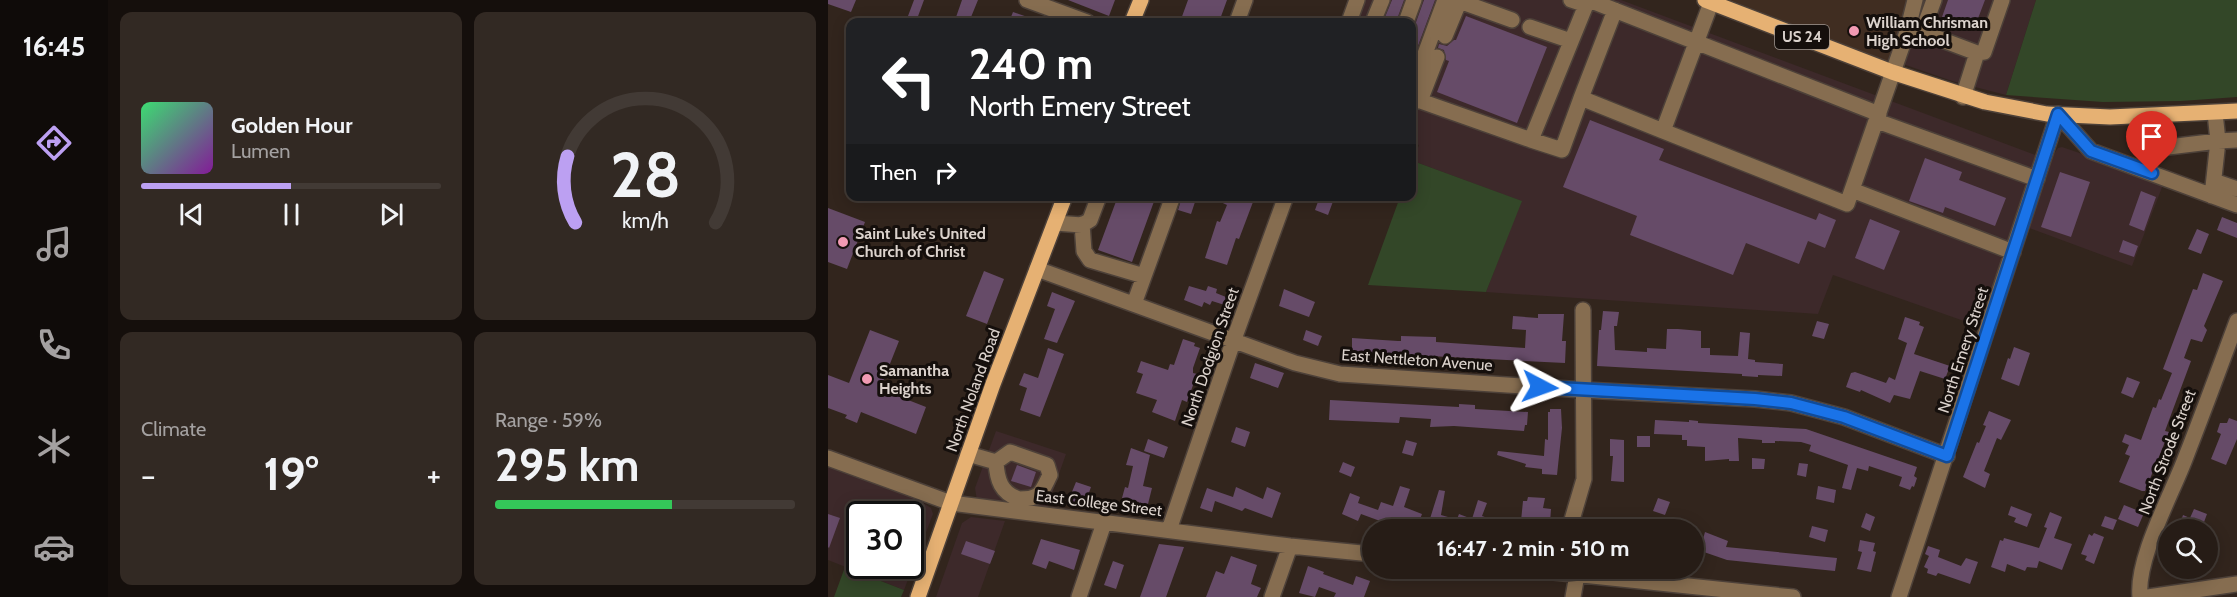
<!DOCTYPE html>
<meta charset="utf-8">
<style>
body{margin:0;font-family:Cabin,sans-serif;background:#322923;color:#f1f3f6;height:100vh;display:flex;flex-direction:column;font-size:22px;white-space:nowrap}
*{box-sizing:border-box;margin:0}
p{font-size:20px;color:#a4a1a1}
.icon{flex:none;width:33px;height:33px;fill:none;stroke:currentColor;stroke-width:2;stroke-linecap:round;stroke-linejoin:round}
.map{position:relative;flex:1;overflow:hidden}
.side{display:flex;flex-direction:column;gap:12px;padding:12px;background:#150f0c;width:720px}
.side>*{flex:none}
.top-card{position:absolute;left:18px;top:18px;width:570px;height:183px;border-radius:12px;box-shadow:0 3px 15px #0003,0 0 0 2px #423a35;background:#202124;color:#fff;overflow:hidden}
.controls{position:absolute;left:1330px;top:519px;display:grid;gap:12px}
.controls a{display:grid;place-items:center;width:60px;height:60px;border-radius:50%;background:#261c16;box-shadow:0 3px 15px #0003,0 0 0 2px #423a35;font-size:30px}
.speed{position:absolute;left:18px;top:501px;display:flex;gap:12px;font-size:30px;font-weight:700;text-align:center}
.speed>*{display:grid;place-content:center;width:78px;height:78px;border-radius:50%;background:#261c16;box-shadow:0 3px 15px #0003,0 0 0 2px #423a35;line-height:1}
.speed .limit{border:3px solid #111;border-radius:9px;background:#fff;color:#111}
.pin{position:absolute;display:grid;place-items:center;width:51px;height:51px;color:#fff;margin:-62px -26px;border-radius:50% 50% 50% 0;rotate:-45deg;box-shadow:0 0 6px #0007}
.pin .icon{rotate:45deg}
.me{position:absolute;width:66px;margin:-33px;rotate:94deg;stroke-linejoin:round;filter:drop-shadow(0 0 4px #0008)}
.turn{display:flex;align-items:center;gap:21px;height:126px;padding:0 24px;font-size:27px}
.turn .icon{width:78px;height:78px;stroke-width:2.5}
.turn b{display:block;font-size:42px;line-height:51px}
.then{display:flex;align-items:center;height:57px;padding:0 24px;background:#0003;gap:12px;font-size:22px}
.big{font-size:45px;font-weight:700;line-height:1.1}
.side .widget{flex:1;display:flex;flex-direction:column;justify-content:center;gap:9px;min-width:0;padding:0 21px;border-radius:12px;background:#322923}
.side .dial{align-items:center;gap:0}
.dial svg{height:156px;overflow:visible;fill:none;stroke:#423a35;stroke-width:7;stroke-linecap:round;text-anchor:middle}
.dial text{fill:#f1f3f6;stroke:none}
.song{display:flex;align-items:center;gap:18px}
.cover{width:72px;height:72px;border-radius:9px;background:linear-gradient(135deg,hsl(140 70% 55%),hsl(290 70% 35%))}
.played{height:6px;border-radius:3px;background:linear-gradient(90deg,#bca0f2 50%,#423a35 50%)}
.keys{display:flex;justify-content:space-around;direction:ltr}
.heat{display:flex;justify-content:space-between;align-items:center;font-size:33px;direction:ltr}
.charge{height:9px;border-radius:4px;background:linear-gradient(90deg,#34c759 59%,#423a35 0)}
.side .tiles{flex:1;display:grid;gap:12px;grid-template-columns:repeat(2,1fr)}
.trip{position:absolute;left:534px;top:519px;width:342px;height:60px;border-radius:30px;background:#261c16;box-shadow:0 3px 15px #0003,0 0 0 2px #423a35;font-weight:700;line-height:60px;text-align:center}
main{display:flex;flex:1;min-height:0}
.menu{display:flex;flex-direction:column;width:108px;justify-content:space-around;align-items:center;background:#0f0b09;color:#a4a1a1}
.menu .icon{width:42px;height:42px}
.menu .current{color:#bca0f2}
.menu b{font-size:27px;color:#f1f3f6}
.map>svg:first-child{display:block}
</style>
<main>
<nav class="menu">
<b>16:45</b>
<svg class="icon current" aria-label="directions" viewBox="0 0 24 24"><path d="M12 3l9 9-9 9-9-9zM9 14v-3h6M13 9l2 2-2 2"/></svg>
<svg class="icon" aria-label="music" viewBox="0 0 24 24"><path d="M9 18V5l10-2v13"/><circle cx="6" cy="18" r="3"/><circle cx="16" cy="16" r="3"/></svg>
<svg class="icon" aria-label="phone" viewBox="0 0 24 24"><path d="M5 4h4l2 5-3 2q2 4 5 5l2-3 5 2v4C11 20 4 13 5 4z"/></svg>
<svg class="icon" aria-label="climate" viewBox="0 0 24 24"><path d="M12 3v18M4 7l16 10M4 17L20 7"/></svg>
<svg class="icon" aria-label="car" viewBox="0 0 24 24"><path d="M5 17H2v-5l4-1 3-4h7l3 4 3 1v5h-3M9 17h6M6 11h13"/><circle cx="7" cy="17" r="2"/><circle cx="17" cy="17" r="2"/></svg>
</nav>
<section class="side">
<div class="tiles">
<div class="widget">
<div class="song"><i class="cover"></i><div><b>Golden Hour</b><p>Lumen</p></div></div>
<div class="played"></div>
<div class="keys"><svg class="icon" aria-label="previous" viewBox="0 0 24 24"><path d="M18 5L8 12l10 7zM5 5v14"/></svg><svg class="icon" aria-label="pause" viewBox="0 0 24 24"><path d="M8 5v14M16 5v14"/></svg><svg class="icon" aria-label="next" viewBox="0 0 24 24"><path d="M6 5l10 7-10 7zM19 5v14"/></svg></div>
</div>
<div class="widget dial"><svg viewBox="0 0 100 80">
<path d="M14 69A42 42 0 1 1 86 69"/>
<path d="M14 69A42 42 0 0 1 10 35" stroke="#bca0f2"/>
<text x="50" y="56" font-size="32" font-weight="700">28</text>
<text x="50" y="72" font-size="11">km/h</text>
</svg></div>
<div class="widget"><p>Climate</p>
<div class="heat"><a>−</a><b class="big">19°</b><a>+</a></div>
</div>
<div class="widget"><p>Range · 59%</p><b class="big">295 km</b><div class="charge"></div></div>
</div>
</section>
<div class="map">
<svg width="1409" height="597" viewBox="0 0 1409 597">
<rect width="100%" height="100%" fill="#32251d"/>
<!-- commercial -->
<path fill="#3d292a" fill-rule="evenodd" d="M537 0H793L1210 156 1156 328 1005 275 990 314 658 292 693 201 585 161 591 145 584 142V22H529Z
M1088 0H1208L1178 95 1124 81 1072 63Z
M1234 147 1336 182 1304 266 1201 228 1224 157 1230 148Z
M168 431 238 454 218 511 149 501 147 488Z
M0 466 87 498 103 508 105 514 76 590 0 560ZM32 514H82V566H32Z
M143 517 177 521 150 597H108L134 523Z"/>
<!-- built -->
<path fill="#402d21" d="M902 0H1083L1059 62Z"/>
<!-- green -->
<path fill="#334728" d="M1208 0H1409V97L1353 101 1275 102 1178 95Z
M585 161 694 201 658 292 540 285 572 197 584 196Z
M17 567 76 590 73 597H6Z"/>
<!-- building -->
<path fill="#664b68" d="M0 0H28L23 12 0 4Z
M86 0H96L89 19 80 16Z
M134 0H150L141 22 127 20Z
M240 0H287L281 16Z
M360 0H399L391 22H352Z
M564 0H576L568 22H555Z
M596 0H607L584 62V30L587 25Z
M1120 0H1157L1146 29 1114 17Z
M185 12 211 21V22H181Z
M638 16 719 47 689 123 609 92 621 61 618 60 616 50 610 48 611 44 619 46 626 40H628Z
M762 120 836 149 831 160 988 220 991 213 1008 220 997 248 980 241 971 264 918 243 905 275 802 235 809 216 735 187Z
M1097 158 1134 172 1131 180 1178 198 1167 226 1117 207 1115 213 1081 201Z
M1232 172 1262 182 1243 237 1213 227Z
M1313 191 1328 197 1316 231 1301 225Z
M290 196H328L304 262 270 250Z
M380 196H423L421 201 425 202 411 239 408 238 399 265 377 258 389 221 392 222 399 205Z
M492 196H507L500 215 487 210Z
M354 197 367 202 363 214 350 210Z
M0 208 37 222 19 269 0 262Z
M1394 217 1409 223V238L1389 230Z
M1042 219 1072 231 1056 270 1027 258Z
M1369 229 1381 234 1373 254 1360 249Z
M1295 240 1310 246 1306 257 1291 252Z
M156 271 176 279 159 324 138 316Z
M1375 273 1395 281 1376 326 1379 330 1374 342 1363 339 1356 358 1363 361 1337 431 1341 432 1317 491H1314L1291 482 1302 456 1297 454 1301 445 1294 442 1297 434 1313 440 1325 407 1328 408 1331 399 1333 400 1344 373 1335 369 1365 289 1369 290Z
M361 286 378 291 380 286 389 289 388 293 408 301 406 308 384 301 382 305 376 302 374 307 356 300Z
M456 289 487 302 481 317 451 306Z
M224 292 247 301 229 343 216 339 227 309 219 306Z
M775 311 791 312 789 326H786L787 350 819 352V348L838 349 839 329H850L873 331V348H882V355L910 356 912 332 922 333 920 359 927 360V362L955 364 954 376 930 375V377L914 376V374L769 366 771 330H773Z
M710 314H736L734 341H738L737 363 524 352V338L570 341H573V336L608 337V342L697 348 698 330 684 329 685 316 710 318Z
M1077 317 1092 322 1091 325 1096 327 1086 354 1122 366 1117 379 1092 371 1082 399 1066 395 1062 403 1033 390 1032 392 1018 387 1023 373 1027 372 1058 383 1061 377 1067 380 1079 343 1070 339Z
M989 321 1001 324 996 339 984 336Z
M42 330 71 341 52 389 98 407 88 434 33 412 29 423 17 418 19 415 0 408V375L21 383Z
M478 330 494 336 490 346 475 340Z
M355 339 367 343 366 346 372 348 365 368V373L369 374 359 402 354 400 347 421 324 412 329 400 308 393 315 374 309 372 313 361 340 370 342 364 346 365 347 362Z
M1186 347 1202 353 1191 386 1173 379 1180 358 1182 359Z
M220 348 236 354 212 417 192 410 199 388 191 385 196 373 210 378Z
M427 363 456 373 450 388 422 378Z
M1299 377 1312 382 1305 398 1293 393Z
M502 400 631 407V404L647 405V409L700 412 699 425H697L696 431 626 426 602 427 603 419 572 417 571 423 501 420Z
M722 409H733L734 428 729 475 714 474V469L697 467 698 464 669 455 670 451 716 456 717 439 720 440V412H722Z
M1161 411 1183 420 1173 440 1169 438 1156 471 1162 474 1157 488 1135 477 1149 442 1151 443 1158 426 1155 425Z
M1401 418 1409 421V439L1398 465 1383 459 1393 434 1389 432 1392 423H1399Z
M827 420 861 422V420L870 421V423L978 429 1089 467 1086 476 1089 478 1086 487 1084 486 1082 490 1071 486 1074 477 1041 466 1040 471 1029 468 1023 490 1014 488 1020 465 981 451 983 445 973 442 947 441V443H934V440L910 438 911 461H901V459L877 461V447L859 446V440H854V435L826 434Z
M408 427 422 432 417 447 403 442Z
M809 436H822V447H809Z
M320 439 340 447 336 458 316 451Z
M782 439 796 440V482L783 481 785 456H782Z
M578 440 589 443 585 456 574 453Z
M303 448 322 455 315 486 324 488 319 508 310 505 311 502 294 498 297 487 300 488 305 466 298 465Z
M924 458 937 459 936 469H924Z
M515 462 527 467 523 477 511 472Z
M971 463 980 464 978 477 969 475Z
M189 465 208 472 203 487 183 481Z
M248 482 263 487 258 501 253 499 249 508 239 504Z
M572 486 582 489 576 507 594 514 588 530 564 521 563 525 533 514 530 521 514 514 522 493 532 497 530 503 550 510 553 502 565 506Z
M990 486 1008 490 1006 503 988 499Z
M408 487 435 499 439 487 453 493 444 518 417 508 414 511 387 501 384 512 372 508 379 488 405 497Z
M611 490 617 491 613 515 620 517 617 530 600 525Z
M700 497 717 498 715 508 723 509 722 523 693 521 695 501H699Z
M830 498 842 502 837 515 825 511Z
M37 500 74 513V514H32Z
M650 500 659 503 654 516 688 528V530H633L626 527 631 514 644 519Z
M1296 505 1316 513 1310 527 1290 519Z
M1183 506 1204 514 1199 527 1186 522 1188 518 1180 515Z
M1366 509 1379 514 1375 525H1372L1370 530H1350L1355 515 1362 518Z
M1222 512 1234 517 1226 538 1244 544 1234 570 1211 561 1209 568 1199 567 1197 571 1179 564 1177 572 1163 567 1172 540 1175 541 1176 538 1211 548 1219 528 1216 527Z
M1038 513 1047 517 1042 531 1033 527Z
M0 514 12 518 1 548 0 547Z
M1277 516 1289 520 1285 530 1273 526Z
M760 517 772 521 769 530H756Z
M30 519H32V553L19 549Z
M984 526 1000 530 997 542 981 537Z
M877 532 900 541 898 547 1009 558 1007 571 899 560 873 551 866 570V536L875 539Z
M1266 533 1276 537 1266 564 1257 560 1259 556 1253 554 1261 534 1264 536Z
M213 539 252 550 246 570 221 561 218 569 204 564Z
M1032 540 1047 543 1045 551 1048 552 1043 572 1029 569 1034 552 1030 551Z
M138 541 167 551 162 564 133 554Z
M331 544 356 547 338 597H312Z
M1100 546 1112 550 1110 557 1133 566 1138 558 1150 562 1142 584 1110 573 1108 576 1099 573 1100 569 1096 567 1101 556 1097 554Z
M403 556 429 565 423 584 433 588 429 597H378L388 571 396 574Z
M285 561 296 565 288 589 276 585Z
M480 566 496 572 495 574 525 585 528 576 542 581 536 597H506L508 593 491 587 487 597 471 593Z"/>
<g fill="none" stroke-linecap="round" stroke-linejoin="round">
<!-- minor casing -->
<g stroke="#4d4139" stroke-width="18">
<path id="minor" d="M199 0 259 22
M743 0 758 5
M761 0 1051 114
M631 1 684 20
M883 3 835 131 1019 204 1079 32 1087 0
M409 22 417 0
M521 22 529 0
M545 22 554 0
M578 22 586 0
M702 27 743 41
M1080 27 1149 53 1135 97
M1094 33 1106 0
M617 36 632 0
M1149 53 1156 52 1174 0
M584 76 588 78 617 0
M584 98 703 140 760 0
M753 98 787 10
M592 101 609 57
M1387 113 1390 141 1409 140
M1230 114 1263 151 1409 205
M1324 116 1332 148 1390 141 1384 196
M1049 121 1209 179
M703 140 734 150 753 98 835 131
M1386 181 1409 189
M1024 190 1185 252
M227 223 254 225 262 220 271 196
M254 224 256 251 262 260 316 276
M209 269 467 363 512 374 756 390 927 399 963 403 1016 417 1119 456
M306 304 345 196
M140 454 168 462C169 480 173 493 191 499L189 508
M0 458 123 503 462 546 544 554
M168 462 182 452 219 465 222 475C213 493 213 499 191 499
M341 530 406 339 458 196
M741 530 756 479 755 310
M688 568 965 597
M251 597 276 523
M444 597 462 546
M745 597 749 575
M1071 597 1230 114
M1312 597C1308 559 1343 496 1357 459 1375 413 1392 367 1409 321
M1320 597 1409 584"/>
</g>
<!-- major casing -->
<g stroke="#4d4139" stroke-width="18">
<path id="major" d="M877 0 1064 72 1157 102 1219 114 1282 117 1409 111
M304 22 313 0
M90 597 165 384 237 196"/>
</g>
<!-- minor -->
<use href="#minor" stroke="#866d50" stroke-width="15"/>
<!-- major -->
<use href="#major" stroke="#e6b173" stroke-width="15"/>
</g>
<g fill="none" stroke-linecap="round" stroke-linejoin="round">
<!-- route casing -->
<g stroke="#114b97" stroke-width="15">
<path id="route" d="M712 387 927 399 963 403 1016 417 1119 456 1230 114 1263 151 1324 173"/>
</g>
<!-- route -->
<use href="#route" stroke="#1a73e8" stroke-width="10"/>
</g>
<!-- markers -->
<g fill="#f19ab3" stroke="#150f0c" stroke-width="2">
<circle cx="1026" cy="31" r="6"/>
<circle cx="15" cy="242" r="6"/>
<circle cx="39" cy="379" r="6"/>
</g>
<g text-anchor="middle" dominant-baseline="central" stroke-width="6" stroke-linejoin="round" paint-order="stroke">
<!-- shield labels -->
<rect fill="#150f0c" stroke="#a09892" stroke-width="1.5" x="947" y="25" width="54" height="24" rx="4.5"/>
<g font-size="15" font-weight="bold" fill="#dbd2cc">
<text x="974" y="37">US 24</text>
</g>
<!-- poi labels -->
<g font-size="16" font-weight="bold" fill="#dbd2cc" stroke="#150f0c" text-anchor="start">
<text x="1038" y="22">William Chrisman<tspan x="1038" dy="18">High School</tspan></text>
<text x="27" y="233">Saint Luke's United<tspan x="27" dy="18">Church of Christ</tspan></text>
<text x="51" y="370">Samantha<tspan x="51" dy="18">Heights</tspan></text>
</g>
<!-- street labels -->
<g font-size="16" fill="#dbd2cc" stroke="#150f0c">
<text transform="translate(1135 350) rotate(-72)">North Emery Street</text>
<text transform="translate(382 357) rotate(-71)">North Dodgion Street</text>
<text transform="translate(589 360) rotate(4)">East Nettleton Avenue</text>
<text transform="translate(145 390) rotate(-70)">North Noland Road</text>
<text transform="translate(1339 452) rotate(-69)">North Strode Street</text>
<text transform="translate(271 503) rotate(7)">East College Street</text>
</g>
</g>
</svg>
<div class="controls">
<a><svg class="icon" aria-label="search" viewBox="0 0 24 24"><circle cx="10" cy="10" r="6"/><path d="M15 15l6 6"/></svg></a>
</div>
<div class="speed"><div class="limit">30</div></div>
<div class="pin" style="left:1324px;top:173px;background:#d93025"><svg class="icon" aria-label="arrive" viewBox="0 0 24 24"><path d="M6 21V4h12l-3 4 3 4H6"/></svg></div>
<svg class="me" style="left:712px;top:387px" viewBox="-20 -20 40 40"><path d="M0-17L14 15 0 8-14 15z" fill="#1a73e8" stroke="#fff" stroke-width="4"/></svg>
<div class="trip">16:47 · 2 min · 510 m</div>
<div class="top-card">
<div class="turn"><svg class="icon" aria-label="left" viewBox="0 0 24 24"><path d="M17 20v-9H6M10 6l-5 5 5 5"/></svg><div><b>240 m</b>North Emery Street</div></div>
<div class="then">Then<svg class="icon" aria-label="right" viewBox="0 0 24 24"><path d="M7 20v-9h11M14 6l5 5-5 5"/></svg></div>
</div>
</div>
</main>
